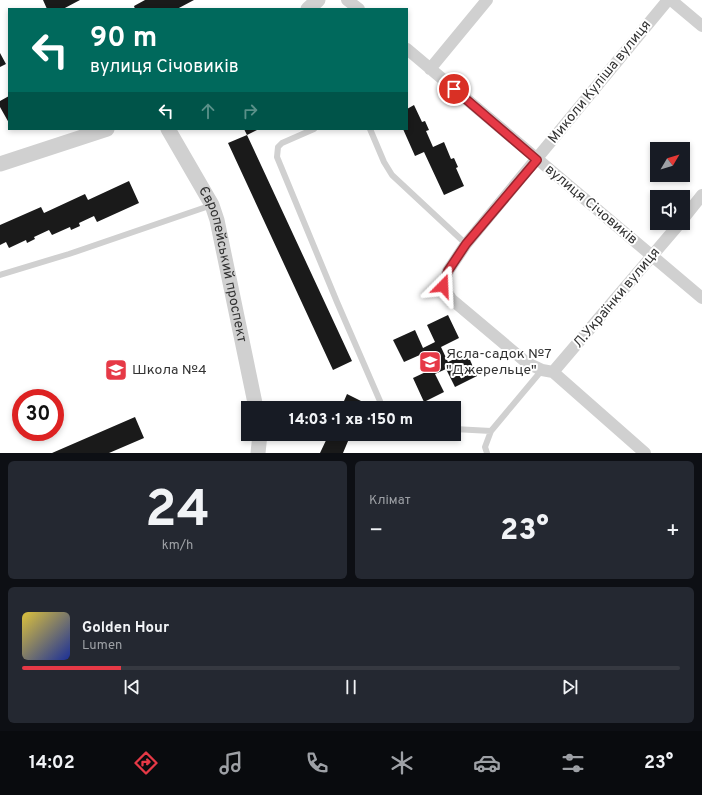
<!DOCTYPE html>
<html lang="uk">
<meta charset="utf-8">
<style>
body{margin:0;font-family:Overpass,sans-serif;background:#242831;color:#f1f3f6;height:100vh;display:flex;flex-direction:column;font-size:15px;white-space:nowrap}
*{box-sizing:border-box;margin:0}
p{font-size:13px;color:#9ea1a6}
.icon{flex:none;width:22px;height:22px;fill:none;stroke:currentColor;stroke-width:2;stroke-linecap:round;stroke-linejoin:round}
.map{position:relative;height:453px;overflow:hidden}
.panel{display:flex;flex-direction:column;gap:8px;padding:8px;background:#0d0f14;flex:1}
.panel>*{flex:none}
.top-card{position:absolute;left:8px;top:8px;width:400px;height:122px;border-radius:0px;box-shadow:0 2px 6px #0003;background:#00695c;color:#fff;overflow:hidden}
.needle{width:26px;rotate:52deg}
.tools{position:absolute;left:650px;top:142px;display:grid;gap:8px}
.tools a{display:grid;place-items:center;width:40px;height:40px;border-radius:0px;background:#171b24;box-shadow:0 2px 6px #0003;font-size:20px}
.speed{position:absolute;left:12px;top:389px;display:flex;gap:8px;font-size:20px;font-weight:700;text-align:center}
.speed>*{display:grid;place-content:center;width:52px;height:52px;border-radius:50%;background:#171b24;box-shadow:0 2px 6px #0003;line-height:1}
.speed .limit{border:6px solid #d22;background:#fff;color:#111}
.pin{position:absolute;display:grid;place-items:center;width:34px;height:34px;color:#fff;margin:-17px;border:2px solid #fff;border-radius:50%;box-shadow:0 1px 4px #0007}
.me{position:absolute;width:44px;margin:-22px;rotate:21deg;stroke-linejoin:round;filter:drop-shadow(0 0 3px #0008)}
.turn{display:flex;align-items:center;gap:14px;height:84px;padding:0 16px;font-size:18px}
.turn .icon{width:52px;height:52px;stroke-width:2.5}
.turn b{display:block;font-size:28px;line-height:34px}
.lanes{display:flex;align-items:center;height:38px;padding:0 16px;background:#0003;justify-content:center;gap:20px;direction:ltr}
.lanes .off{opacity:.35}
.big{font-size:30px;font-weight:800;line-height:1.1}
.panel .tile{flex:1;display:flex;flex-direction:column;justify-content:center;gap:6px;min-width:0;padding:0 14px;border-radius:6px;background:#242831}
.panel .dial{align-items:center;gap:0}
.dial b{font-size:52px;line-height:1}
.song{display:flex;align-items:center;gap:12px}
.cover{width:48px;height:48px;border-radius:6px;background:linear-gradient(135deg,hsl(50 70% 55%),hsl(230 70% 35%))}
.played{height:4px;border-radius:2px;background:linear-gradient(90deg,#e63946 15%,#363941 15%)}
.keys{display:flex;justify-content:space-around;direction:ltr}
.heat{display:flex;justify-content:space-between;align-items:center;font-size:22px;direction:ltr}
.panel .tiles{flex:1;display:grid;gap:8px;grid-template-columns:1fr 1fr}
.tile:last-child{grid-column:span 2}
.trip{position:absolute;left:241px;top:401px;width:220px;height:40px;border-radius:0px;background:#171b24;box-shadow:0 2px 6px #0003;font-weight:800;line-height:40px;text-align:center}
.menu{display:flex;height:64px;justify-content:space-around;align-items:center;background:#090b0e;color:#9ea1a6}
.menu .icon{width:28px;height:28px}
.menu .on{color:#e63946}
.menu b{font-size:18px;color:#f1f3f6}
.map>svg:first-child{display:block}
</style>
<div class="map">
<svg width="702" height="453" viewBox="0 0 702 453">
<rect width="100%" height="100%" fill="#fff"/>
<!-- building -->
<path fill="#1a1a1a" d="M43 0H80L63 9H47Z
M145 0H194L177 9H135L134 6Z
M0 53 6 64 0 67Z
M9 96V123L0 107V101Z
M414 105 422 122 425 121 429 130 426 131 433 147 444 142 451 159 454 158 458 167 456 168 464 186 444 195 424 152 415 156 403 129H407V109Z
M244 129H259L247 135 352 361 333 370 228 143 247 135Z
M129 181 139 203 97 222 94 216 79 223 80 226 71 230 70 227 52 235 49 230 34 237 35 239 27 243 26 240 9 248 6 242 0 245V225L41 207 44 213 85 194 88 200Z
M448 315 459 338 441 347 448 362 467 353 477 376 455 387 446 369 435 374 444 392 424 402 413 378 430 370 422 354 404 362 393 340 415 330 423 348 435 342 427 325Z
M347 394 365 403 363 408H341Z
M135 417 144 438 109 453H52Z
M329 434H351L343 453H320Z"/>
<g fill="none" stroke-linecap="round" stroke-linejoin="round">
<!-- service -->
<path stroke="#d0d0d0" stroke-width="6" d="M314 129 282 143 278 147 277 157 337 302 383 408
M370 129 384 162 392 175 466 244
M0 275 69 254 212 205
M454 429 491 431
M487 453 485 447 491 431 542 370"/>
<!-- minor -->
<path stroke="#d0d0d0" stroke-width="12" d="M347 0 359 9
M671 0 702 26
M407 49 702 298
M430 69 487 0
M683 219 702 195
M553 372 680 223
M645 453 553 372 542 370 527 363 451 299 443 286 448 271 466 244 668 0"/>
<!-- tertiary -->
<g stroke="#d0d0d0" stroke-width="15">
<path d="M308 9 318 0"/>
<path id="s1" d="M168 129 212 205 217 220 256 408"/>
<path d="M0 164 107 129"/>
<path d="M258 453 260 434"/>
</g>
</g>
<g fill="none" stroke-linecap="round" stroke-linejoin="round">
<!-- route casing -->
<g stroke="#96252e" stroke-width="10">
<path id="route" d="M443 286 448 271 466 244 537 160 454 89"/>
</g>
<!-- route -->
<use href="#route" stroke="#e63946" stroke-width="7"/>
</g>
<!-- icons -->
<defs>
<g id="school-square" transform="scale(1.15)"><rect x="-9" y="-9" width="18" height="18" rx="4" fill="#e63946" stroke="#fff"/><path d="M0-5L7-2L0 1L-7-2ZM-4 1L0 2.5L4 1V4Q0 6-4 4Z" fill="#fff"/></g>
</defs>
<g fill-rule="evenodd">
<use href="#school-square" x="430" y="362"/>
<use href="#school-square" x="116" y="370"/>
</g>
<g text-anchor="middle" dominant-baseline="central" stroke-width="4" stroke-linejoin="round" paint-order="stroke">
<!-- street labels -->
<g font-size="14" fill="#333" stroke="#fff">
<text transform="translate(600 82) rotate(-51)">Миколи Куліша вулиця</text>
<text transform="translate(591 205) rotate(40)">вулиця Січовиків</text>
<text stroke="none"><textPath href="#s1" startOffset="148">Європейський проспект</textPath></text>
<text transform="translate(617 298) rotate(-50)">Л.Українки вулиця</text>
</g>
<!-- poi labels -->
<g font-size="14" fill="#333" stroke="#fff" text-anchor="start">
<text x="446" y="354">Ясла-садок №7<tspan x="446" dy="16">"Джерельце"</tspan></text>
<text x="132" y="370">Школа №4</text>
</g>
</g>
</svg>
<div class="tools">
<a><svg class="needle" viewBox="-14 -14 28 28"><path d="M0-13l5 13h-10z" fill="#e53935"/><path d="M0 13l5-13h-10z" fill="#9ea1a6"/></svg></a>
<a><svg class="icon" aria-label="sound" viewBox="0 0 24 24"><path d="M4 9h4l5-4v14l-5-4H4zM17 9q2 3 0 6"/></svg></a>
</div>
<div class="speed"><div class="limit">30</div></div>
<div class="pin" style="left:454px;top:89px;background:#d93025"><svg class="icon" aria-label="arrive" viewBox="0 0 24 24"><path d="M6 21V4h12l-3 4 3 4H6"/></svg></div>
<svg class="me" style="left:443px;top:286px" viewBox="-20 -20 40 40"><path d="M0-17L14 15 0 8-14 15z" fill="#e63946" stroke="#fff" stroke-width="4"/></svg>
<div class="trip">14:03 · 1 хв · 150 m</div>
<div class="top-card">
<div class="turn"><svg class="icon" aria-label="left" viewBox="0 0 24 24"><path d="M17 20v-9H6M10 6l-5 5 5 5"/></svg><div><b>90 m</b>вулиця Січовиків</div></div>
<div class="lanes"><svg class="icon" aria-label="left" viewBox="0 0 24 24"><path d="M17 20v-9H6M10 6l-5 5 5 5"/></svg><svg class="icon off" aria-label="ahead" viewBox="0 0 24 24"><path d="M12 20V5M6 11l6-6 6 6"/></svg><svg class="icon off" aria-label="right" viewBox="0 0 24 24"><path d="M7 20v-9h11M14 6l5 5-5 5"/></svg></div>
</div>
</div>
<section class="panel">
<div class="tiles">
<div class="tile dial"><b>24</b><p>km/h</p></div>
<div class="tile"><p>Клімат</p>
<div class="heat"><a>−</a><b class="big">23°</b><a>+</a></div>
</div>
<div class="tile">
<div class="song"><i class="cover"></i><div><b>Golden Hour</b><p>Lumen</p></div></div>
<div class="played"></div>
<div class="keys"><svg class="icon" aria-label="previous" viewBox="0 0 24 24"><path d="M18 5L8 12l10 7zM5 5v14"/></svg><svg class="icon" aria-label="pause" viewBox="0 0 24 24"><path d="M8 5v14M16 5v14"/></svg><svg class="icon" aria-label="next" viewBox="0 0 24 24"><path d="M6 5l10 7-10 7zM19 5v14"/></svg></div>
</div>
</div>
</section>
<nav class="menu">
<b>14:02</b>
<svg class="icon on" aria-label="directions" viewBox="0 0 24 24"><path d="M12 3l9 9-9 9-9-9zM9 14v-3h6M13 9l2 2-2 2"/></svg>
<svg class="icon" aria-label="music" viewBox="0 0 24 24"><path d="M9 18V5l10-2v13"/><circle cx="6" cy="18" r="3"/><circle cx="16" cy="16" r="3"/></svg>
<svg class="icon" aria-label="phone" viewBox="0 0 24 24"><path d="M5 4h4l2 5-3 2q2 4 5 5l2-3 5 2v4C11 20 4 13 5 4z"/></svg>
<svg class="icon" aria-label="climate" viewBox="0 0 24 24"><path d="M12 3v18M4 7l16 10M4 17L20 7"/></svg>
<svg class="icon" aria-label="car" viewBox="0 0 24 24"><path d="M5 17H2v-5l4-1 3-4h7l3 4 3 1v5h-3M9 17h6M6 11h13"/><circle cx="7" cy="17" r="2"/><circle cx="17" cy="17" r="2"/></svg>
<svg class="icon" aria-label="filters" viewBox="0 0 24 24"><path d="M4 7h16M4 17h16"/><circle cx="9" cy="7" r="2"/><circle cx="15" cy="17" r="2"/></svg>
<b>23°</b>
</nav>
